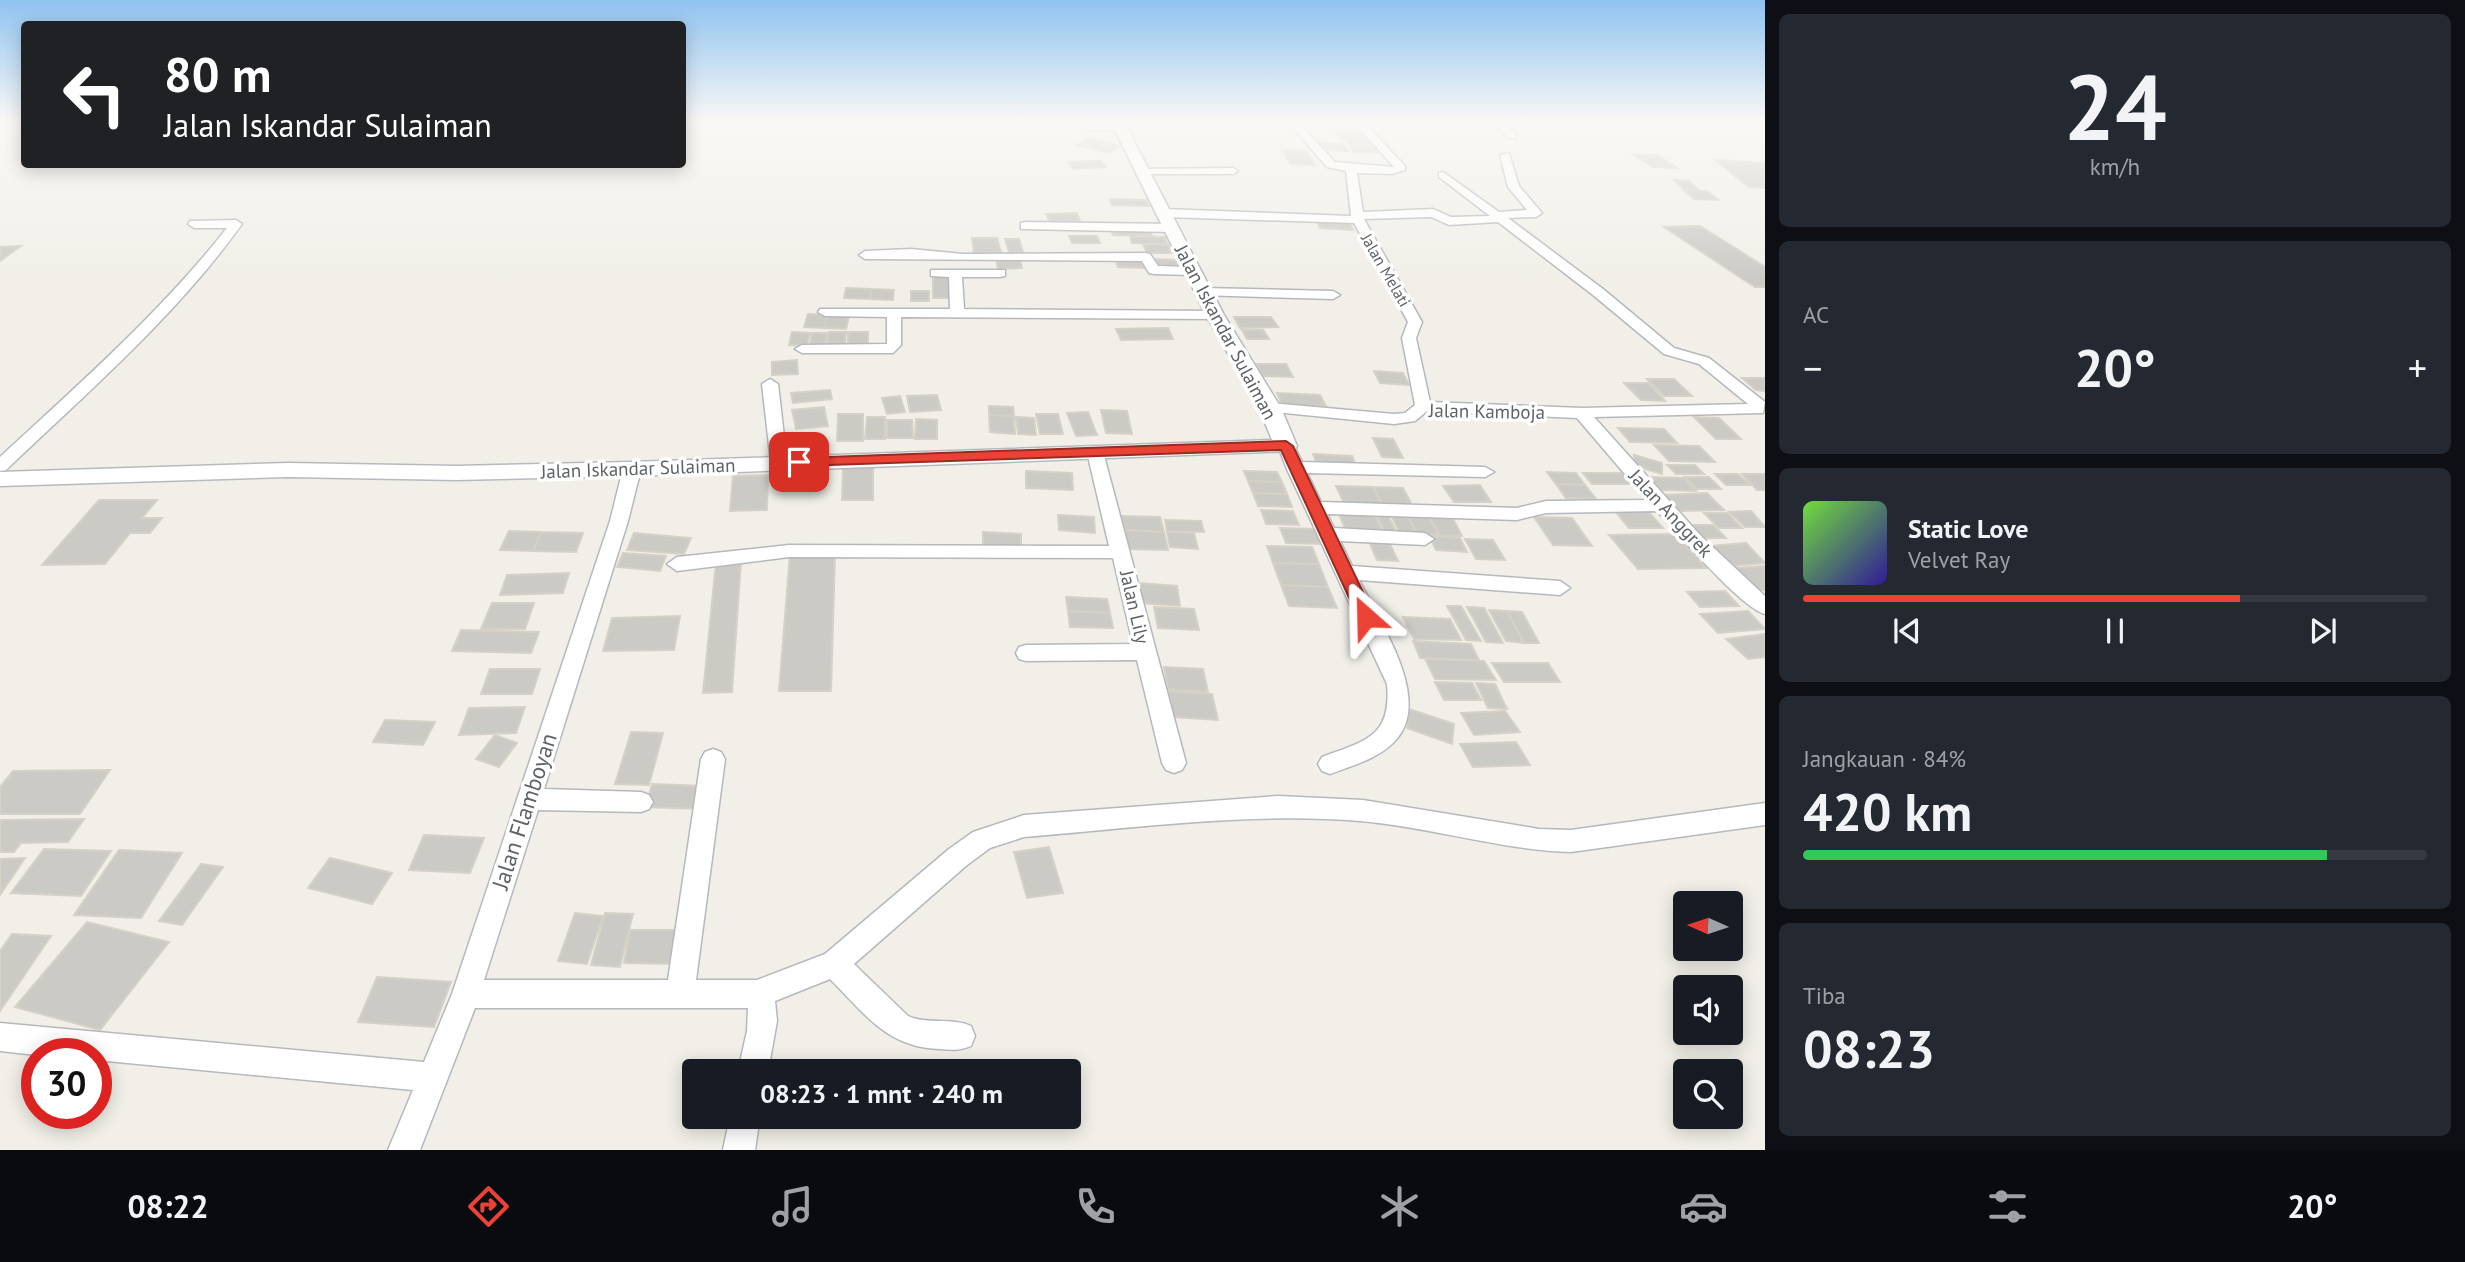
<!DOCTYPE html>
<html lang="id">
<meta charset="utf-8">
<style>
body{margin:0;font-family:"PT Sans",sans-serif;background:#242831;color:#f1f3f6;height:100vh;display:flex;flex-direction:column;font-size:26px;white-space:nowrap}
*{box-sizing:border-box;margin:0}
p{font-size:23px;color:#9ea1a6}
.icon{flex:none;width:38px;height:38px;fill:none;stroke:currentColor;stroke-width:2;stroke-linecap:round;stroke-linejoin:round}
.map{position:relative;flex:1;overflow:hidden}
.side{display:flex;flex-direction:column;gap:14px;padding:14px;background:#0d0f14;width:700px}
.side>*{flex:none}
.top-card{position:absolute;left:21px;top:21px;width:665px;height:147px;border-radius:7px;box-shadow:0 4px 18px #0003;background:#202124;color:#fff;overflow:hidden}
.needle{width:46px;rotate:273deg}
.fabs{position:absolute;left:1673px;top:891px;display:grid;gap:14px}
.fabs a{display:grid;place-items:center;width:70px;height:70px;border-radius:7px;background:#171b24;box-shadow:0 4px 18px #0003;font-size:35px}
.speed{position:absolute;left:21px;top:1038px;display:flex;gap:14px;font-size:35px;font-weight:700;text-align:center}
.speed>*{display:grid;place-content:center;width:91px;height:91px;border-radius:50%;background:#171b24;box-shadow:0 4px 18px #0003;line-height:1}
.speed .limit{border:10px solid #d22;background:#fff;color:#111}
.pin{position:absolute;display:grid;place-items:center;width:60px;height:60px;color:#fff;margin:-30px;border-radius:14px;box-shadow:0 4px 10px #0006}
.me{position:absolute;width:77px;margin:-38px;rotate:335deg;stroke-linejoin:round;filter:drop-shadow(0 0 5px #0008)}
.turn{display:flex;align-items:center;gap:24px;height:147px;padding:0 28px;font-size:32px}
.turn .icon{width:91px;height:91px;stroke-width:2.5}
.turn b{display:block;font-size:49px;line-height:60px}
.big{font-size:52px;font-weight:800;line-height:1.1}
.side .card{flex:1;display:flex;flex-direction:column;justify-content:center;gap:10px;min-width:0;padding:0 24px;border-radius:10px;background:#242831}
.side .dial{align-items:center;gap:0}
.dial b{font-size:91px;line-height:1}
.song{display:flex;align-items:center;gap:21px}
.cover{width:84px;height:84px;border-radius:10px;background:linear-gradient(135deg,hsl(100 70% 55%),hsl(250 70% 35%))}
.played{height:7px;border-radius:4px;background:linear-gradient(90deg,#ea4335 70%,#363941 70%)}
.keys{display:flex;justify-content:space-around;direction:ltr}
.heat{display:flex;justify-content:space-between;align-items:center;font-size:38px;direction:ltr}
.charge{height:10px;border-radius:5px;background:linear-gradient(90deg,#34c759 84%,#363941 0)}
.trip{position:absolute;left:682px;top:1059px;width:399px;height:70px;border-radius:7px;background:#171b24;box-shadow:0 4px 18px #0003;font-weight:800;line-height:70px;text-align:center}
.tab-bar{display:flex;height:112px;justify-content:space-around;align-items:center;background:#090b0e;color:#9ea1a6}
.tab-bar .icon{width:49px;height:49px}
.tab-bar .selected{color:#ea4335}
.tab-bar b{font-size:32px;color:#f1f3f6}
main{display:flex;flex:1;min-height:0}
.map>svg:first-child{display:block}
</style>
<main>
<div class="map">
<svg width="1765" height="1150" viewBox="0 0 1765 1150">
<rect width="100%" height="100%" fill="#f1efe8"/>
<!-- building -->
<path fill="#cccac5" stroke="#d6d1c6" stroke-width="2" d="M1334 129 1359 130 1367 139H1342Z
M1089 138 1120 146 1108 153 1077 145Z
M1346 140 1370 141 1375 146H1350Z
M1320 143 1343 144 1348 151 1325 150Z
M1350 146H1375L1379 152H1354Z
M1282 150 1306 151 1309 156 1285 155Z
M1285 155 1309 156 1315 165 1290 164Z
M1634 155H1657L1677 168 1653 167Z
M1715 160 1765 163V188L1749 187Z
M1101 161 1106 167 1073 169 1068 162Z
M1674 180 1689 181 1699 190 1684 189Z
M1684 190 1707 191 1718 200 1694 199Z
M1110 199 1146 200 1149 206 1112 205Z
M1077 213 1080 221 1050 222 1046 214Z
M1317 221 1349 222 1353 230 1320 228Z
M1700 226 1765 267V287H1755L1664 227Z
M1110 227 1149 228 1152 236 1113 235Z
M1069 236H1097L1100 243H1072Z
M1130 236 1165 237 1167 244 1132 243Z
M972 238H997L1001 252 974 253Z
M1005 239H1019L1023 252H1009Z
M1143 244 1168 245 1172 253H1147Z
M21 246 11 253 0 261V247Z
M996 259H1020L1022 268 998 269Z
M1115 259H1140L1144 268 1118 267Z
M1150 259 1177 260 1179 266 1152 265Z
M933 274 950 275 951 298H933Z
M846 288 871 289 870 299 844 298Z
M871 289 894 290 893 300 870 299Z
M911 291H929V301H911Z
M808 314 827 315 824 328 804 327Z
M827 315 849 316 846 329 824 328Z
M1234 317H1271L1278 327 1240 328Z
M1168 328 1173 339 1121 340 1116 329Z
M1242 330H1263L1269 339H1247Z
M792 332 810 333 807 346 789 345Z
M829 332H846L845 345H827Z
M848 332H868V344H848Z
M812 333H827L825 345 810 344Z
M797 360 798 374 772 375V362Z
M1257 364H1286L1293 377 1263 376Z
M1374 371 1403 373 1409 385 1380 383Z
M1742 378H1765V391L1756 390Z
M1647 379H1674L1692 396H1664Z
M1624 383H1649L1665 401 1641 400Z
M830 390 832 399 793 403 791 393Z
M1277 393 1320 395 1326 406 1282 405Z
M937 395 941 410 910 412 907 396Z
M900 396 905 412 887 414 882 398Z
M989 406 1013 407 1014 416 989 415Z
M824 407 828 426 796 429 792 410Z
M1101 410 1127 411 1132 434 1106 433Z
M1088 412 1097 435 1076 436 1067 413Z
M838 414H863V441H837Z
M1036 414H1058L1063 434H1040Z
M989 415 1014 416 1015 434 990 432Z
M867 417H885V439H865Z
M1016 417 1034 418 1036 435 1018 434Z
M1694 417 1719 418 1741 439H1716Z
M916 419 937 420V439H915Z
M887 420H912L913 438H887Z
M1618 428 1664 429 1677 443 1630 442Z
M1373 438 1393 439 1403 458 1382 457Z
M1654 445 1699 446 1715 462 1669 461Z
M1313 454 1352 456 1356 466 1317 464Z
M1634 455 1662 463V474L1634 466Z
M1667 465H1695L1704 474H1676Z
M843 466H873V500H842Z
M1026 471 1072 473 1073 490 1026 488Z
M1244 471 1277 472 1282 482 1248 481Z
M1547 472 1576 473 1585 485 1556 484Z
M1583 473H1623L1632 484H1592Z
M1715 474H1738L1750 485H1726Z
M1742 474H1765V490H1757Z
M768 475 767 510 730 511 733 476Z
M1649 477 1684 478 1696 491 1661 490Z
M1685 477H1709L1721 489H1697Z
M1248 481 1282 482 1287 494 1253 493Z
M1556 484 1585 485 1596 499 1566 498Z
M1480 485 1491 502H1454L1443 486Z
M1336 486 1373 487 1382 504 1344 503Z
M1373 487 1403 488 1412 505 1382 504Z
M1253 493 1287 494 1292 507 1258 506Z
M1707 493 1724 510 1681 511 1664 495Z
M99 500H157L142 518H162L150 533H130L105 564 42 565Z
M1261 510 1293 511 1299 525 1266 524Z
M1614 510H1647L1663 528H1629Z
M1751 511 1765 527H1745L1729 512Z
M1704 513H1727L1742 528H1719Z
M1339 514 1375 516 1383 533 1346 531Z
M1058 515 1094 517 1095 533 1059 530Z
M1377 515 1388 516 1397 533H1385Z
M1391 515H1407L1417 534H1400Z
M1407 515 1429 516 1439 535 1417 534Z
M1121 516 1160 517 1164 532 1125 530Z
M1429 516 1452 517 1462 536 1439 535Z
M1534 517 1572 518 1592 546 1553 545Z
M1165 520 1201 521 1204 532 1167 531Z
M1688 525H1713L1726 538H1701Z
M1280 528 1315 529 1321 544 1286 543Z
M1125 530 1164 532 1168 550 1128 549Z
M509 531 541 532 533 551 500 550Z
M541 532 583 533 576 552 533 551Z
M983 532 1021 534V548L983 546Z
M1167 532 1194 533 1198 549 1170 547Z
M634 533 691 538 684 554 627 550Z
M1675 534 1706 568 1638 569 1609 535Z
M1429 536 1460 538 1467 552 1436 550Z
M1465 539 1493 540 1505 560 1476 559Z
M1369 541 1389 542 1398 561 1377 560Z
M1746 543 1765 563 1730 566 1708 546Z
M1267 546 1312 547 1319 564 1273 563Z
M623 553 666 556 660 571 617 567Z
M790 554H835L831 691H779Z
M741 561 732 692 703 693 716 562Z
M1273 563 1319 564 1328 587 1281 585Z
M1765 566V590L1756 591 1732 568Z
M569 573 563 593 500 595 507 575Z
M1138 583 1177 586 1180 606 1140 603Z
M1281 585 1328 587 1337 608 1289 606Z
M1725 591 1739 606 1700 607 1687 592Z
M1066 597 1107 599 1110 613 1068 611Z
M492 603H534L525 629H481Z
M1447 606H1461L1481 641 1466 640Z
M1154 607 1194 609 1199 630 1158 628Z
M1467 607 1484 608 1503 643 1486 642Z
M1489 610 1507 611 1524 643 1506 641Z
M1068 611 1110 613 1113 628 1070 627Z
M1507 611 1522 612 1539 643H1524Z
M1748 611 1765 629 1718 633 1700 614Z
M680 616 674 650 603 651 612 618Z
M1403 617 1450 619 1461 640 1414 639Z
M461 630 539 632 531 653 452 651Z
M1765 634V657L1748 659 1726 639Z
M1413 641 1471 644 1479 660 1420 658Z
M1425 659 1484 661 1496 680 1435 679Z
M1492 663H1548L1560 682H1504Z
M1164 667 1203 669 1208 692 1168 689Z
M490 669H540L532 694H481Z
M1435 682 1472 683 1481 700H1444Z
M1476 683 1495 684 1507 709 1488 708Z
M1168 691 1212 694 1218 720 1173 717Z
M525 707 516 733 459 735 469 708Z
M1409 709 1454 724 1452 744 1407 728Z
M1505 711 1520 732 1474 735 1461 713Z
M385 720 435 722 423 745 373 742Z
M631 732 663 733 649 785 615 784Z
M495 735 517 743 499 767 476 759Z
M1516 742 1530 765 1473 767 1460 744Z
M110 770 80 814H0V787L13 771Z
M652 784 704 786 699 809 646 807Z
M84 819 68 842 21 843 14 852H0V820Z
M424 835 484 838 470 873 409 870Z
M1049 847 1063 893 1027 898 1014 852Z
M44 849 111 851 81 896 11 893Z
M119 850 182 853 141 918 74 915Z
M25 858 0 895V859Z
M330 858 392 873 372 904 308 888Z
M201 864 223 867 182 925 159 921Z
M575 913 603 916 587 964 558 961Z
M605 913 633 914 620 967 591 965Z
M87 922 169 942 100 1030 15 1007Z
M630 930H682L677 964 624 963Z
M12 934 51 936 0 1011V951Z
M377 977 451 982 434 1027 358 1022Z"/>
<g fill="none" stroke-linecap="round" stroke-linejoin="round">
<!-- street casing -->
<g stroke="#b5b8bc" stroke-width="3">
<path id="street" d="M1286 120H1296L1335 162 1394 167 1352 120H1362L1405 166V170L1392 174 1357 173 1363 212 1433 209 1451 217 1490 216 1439 177V173L1443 172 1499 212 1527 210 1508 187 1500 155 1509 153 1519 186 1542 213 1536 217 1508 218 1603 289 1674 348 1709 358 1765 402 1763 413 1594 417 1699 534 1765 596V614C1740 607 1678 533 1657 511L1546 513 1517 520 1327 514 1334 528 1425 533 1434 539 1425 545 1340 541 1352 566 1560 581 1570 588 1560 595 1359 580C1379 622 1436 702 1393 743 1377 759 1351 766 1330 774L1322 771 1318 764 1322 757C1365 741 1392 737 1387 684L1286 467 1278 446 1280 442H1292L1302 462 1485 467 1494 472 1485 477 1307 473 1321 502 1517 508 1546 501 1647 500 1577 418 1427 411 1415 421 1394 424 1264 411V405L1270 403 1394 414 1405 413 1415 405 1402 338 1408 322 1354 223 1164 217 1158 213 1164 209 1351 216 1346 171 1327 167ZM1431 217 1449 225 1498 222 1593 295 1664 354 1699 364 1748 404 1582 408 1430 402 1416 338 1422 322 1364 219Z
M1492 120H1502L1516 134V138H1508Z
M1089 125H1121L1126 128 1121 131 1085 130 1084 128Z
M1143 169 1233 168 1238 171 1233 174H1139V170Z
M190 221 236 220 242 224C176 316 88 392 6 470L0 471V457C79 384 161 312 227 228H194L188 224Z
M1025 222 1171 224 1177 228 1171 232 1021 229V223Z
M911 249 963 254 1146 253 1150 254 1158 266 1192 267 1198 271 1192 275 1154 274 1149 273 1142 261 865 259 859 255 865 251Z
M931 270H1005V276L1000 277H962L964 309 1215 311 1222 315 1215 319 901 317V345L893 353H802L795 349 802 345 887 344V317L825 316 818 312 820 309H950L949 277 931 276Z
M1203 288 1333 291 1340 295 1333 299 1198 295V289Z
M770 379 778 384 787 463 779 468 771 463 762 384Z
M1095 447 1103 452 1186 763 1182 770 1174 773 1166 770 1162 763 1137 660 1026 661 1019 659 1016 653 1019 647 1026 645 1133 644 1113 558 789 557 677 571 667 564 677 557 789 545 1109 546 1087 452Z
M632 464 641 469 628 521 544 789 641 792 649 795 653 802 649 809 641 812 538 810 484 980H668L701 759 705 752 713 749 721 752 725 759 696 980H757L825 954 949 849 973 832 1024 815 1278 796 1363 800 1539 829 1571 830 1765 803V825L1571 852C1500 850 1431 827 1360 821 1248 812 1136 828 1024 837L990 848 967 865 854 964 908 1016C928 1025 951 1017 971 1026L975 1036 971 1046C960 1051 951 1050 939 1049 887 1047 865 1014 830 979L775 1001 777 1021 768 1071H738L747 1031 748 1008H475L420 1150H388L413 1090 96 1060V1054L37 1055 0 1051V1023L424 1062 452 994 610 521 623 469Z
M730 1116H760L755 1150H723Z"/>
</g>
<!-- secondary casing -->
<g stroke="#b6babf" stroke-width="3">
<path id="secondary" d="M1110 120H1123L1224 315 1281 408 1297 446 1294 451 632 476 457 480 288 477 0 486V472L288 463 457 466 632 462 1272 440 1259 408 1206 315Z"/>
</g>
<!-- street -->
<use href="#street" fill="#fff" fill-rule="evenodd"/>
<!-- secondary -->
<use href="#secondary" fill="#fff" fill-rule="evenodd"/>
</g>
<!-- sky -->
<linearGradient id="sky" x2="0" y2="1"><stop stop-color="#8fc3f1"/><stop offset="0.43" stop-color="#f9f8f5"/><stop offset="1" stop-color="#f9f8f5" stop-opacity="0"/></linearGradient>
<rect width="1765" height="281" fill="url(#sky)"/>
<!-- route -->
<path fill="#ea4335" stroke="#982c22" stroke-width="2" d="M1286 441 1293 446 1375 617 1372 621H1360L1358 617 1281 450 799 466 792 462 799 458Z"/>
<g text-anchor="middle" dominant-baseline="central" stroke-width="7" stroke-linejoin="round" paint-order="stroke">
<!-- far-street labels -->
<g font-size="16" fill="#5f6368" stroke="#fff">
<text transform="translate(1386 270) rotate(60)">Jalan Melati</text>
</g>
<!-- street labels -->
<g font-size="19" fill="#5f6368" stroke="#fff">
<text transform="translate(1226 332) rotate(62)">Jalan Iskandar Sulaiman</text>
<text transform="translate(1487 411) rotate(1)">Jalan Kamboja</text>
<text transform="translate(638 468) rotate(-2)">Jalan Iskandar Sulaiman</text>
<text transform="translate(1671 513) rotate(47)">Jalan Anggrek</text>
<text transform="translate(1135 607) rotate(77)">Jalan Lily</text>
</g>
<!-- near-street labels -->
<g font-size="23" fill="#5f6368" stroke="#fff">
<text transform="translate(524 811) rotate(-72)">Jalan Flamboyan</text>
</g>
</g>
</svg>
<div class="fabs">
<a><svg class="needle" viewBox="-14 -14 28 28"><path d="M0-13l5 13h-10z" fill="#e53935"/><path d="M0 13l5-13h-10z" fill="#9ea1a6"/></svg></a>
<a><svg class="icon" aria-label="sound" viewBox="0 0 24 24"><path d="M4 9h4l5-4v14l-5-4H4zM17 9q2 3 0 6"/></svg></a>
<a><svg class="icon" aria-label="search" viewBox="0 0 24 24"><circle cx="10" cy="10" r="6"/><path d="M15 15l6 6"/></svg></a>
</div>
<div class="speed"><div class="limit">30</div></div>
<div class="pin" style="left:799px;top:462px;background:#d93025"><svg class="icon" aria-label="arrive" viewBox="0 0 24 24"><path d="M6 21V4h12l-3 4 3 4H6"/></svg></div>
<svg class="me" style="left:1366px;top:617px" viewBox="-20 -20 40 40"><path d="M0-17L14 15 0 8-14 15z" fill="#ea4335" stroke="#fff" stroke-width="4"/></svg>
<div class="trip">08:23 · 1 mnt · 240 m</div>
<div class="top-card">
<div class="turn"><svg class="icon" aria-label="left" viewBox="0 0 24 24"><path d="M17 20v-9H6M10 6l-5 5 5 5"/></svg><div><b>80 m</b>Jalan Iskandar Sulaiman</div></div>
</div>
</div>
<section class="side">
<div class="card dial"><b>24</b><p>km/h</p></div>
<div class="card"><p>AC</p>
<div class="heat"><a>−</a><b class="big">20°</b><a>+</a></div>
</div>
<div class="card">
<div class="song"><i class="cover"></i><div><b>Static Love</b><p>Velvet Ray</p></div></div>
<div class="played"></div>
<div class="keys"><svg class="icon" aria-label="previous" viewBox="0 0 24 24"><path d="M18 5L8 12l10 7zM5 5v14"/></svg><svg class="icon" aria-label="pause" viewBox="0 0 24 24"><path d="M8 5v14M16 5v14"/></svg><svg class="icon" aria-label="next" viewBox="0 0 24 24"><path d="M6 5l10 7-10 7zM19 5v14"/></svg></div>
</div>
<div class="card"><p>Jangkauan · 84%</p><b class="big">420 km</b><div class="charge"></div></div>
<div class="card"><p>Tiba</p><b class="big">08:23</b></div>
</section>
</main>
<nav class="tab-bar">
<b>08:22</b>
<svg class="icon selected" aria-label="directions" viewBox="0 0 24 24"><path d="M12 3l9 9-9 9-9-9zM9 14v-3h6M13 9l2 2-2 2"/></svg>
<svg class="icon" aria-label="music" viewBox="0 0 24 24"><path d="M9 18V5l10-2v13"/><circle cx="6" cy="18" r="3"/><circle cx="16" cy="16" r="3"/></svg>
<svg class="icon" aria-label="phone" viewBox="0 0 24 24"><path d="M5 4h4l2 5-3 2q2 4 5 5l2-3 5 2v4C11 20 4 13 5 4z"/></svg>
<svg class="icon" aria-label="climate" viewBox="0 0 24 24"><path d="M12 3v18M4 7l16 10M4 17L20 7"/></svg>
<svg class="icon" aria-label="car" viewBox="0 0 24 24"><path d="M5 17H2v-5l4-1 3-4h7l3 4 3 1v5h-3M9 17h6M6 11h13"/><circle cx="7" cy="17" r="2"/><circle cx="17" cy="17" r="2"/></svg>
<svg class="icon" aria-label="filters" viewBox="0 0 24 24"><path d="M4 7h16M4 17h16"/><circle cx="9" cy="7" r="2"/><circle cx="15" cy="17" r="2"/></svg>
<b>20°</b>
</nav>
